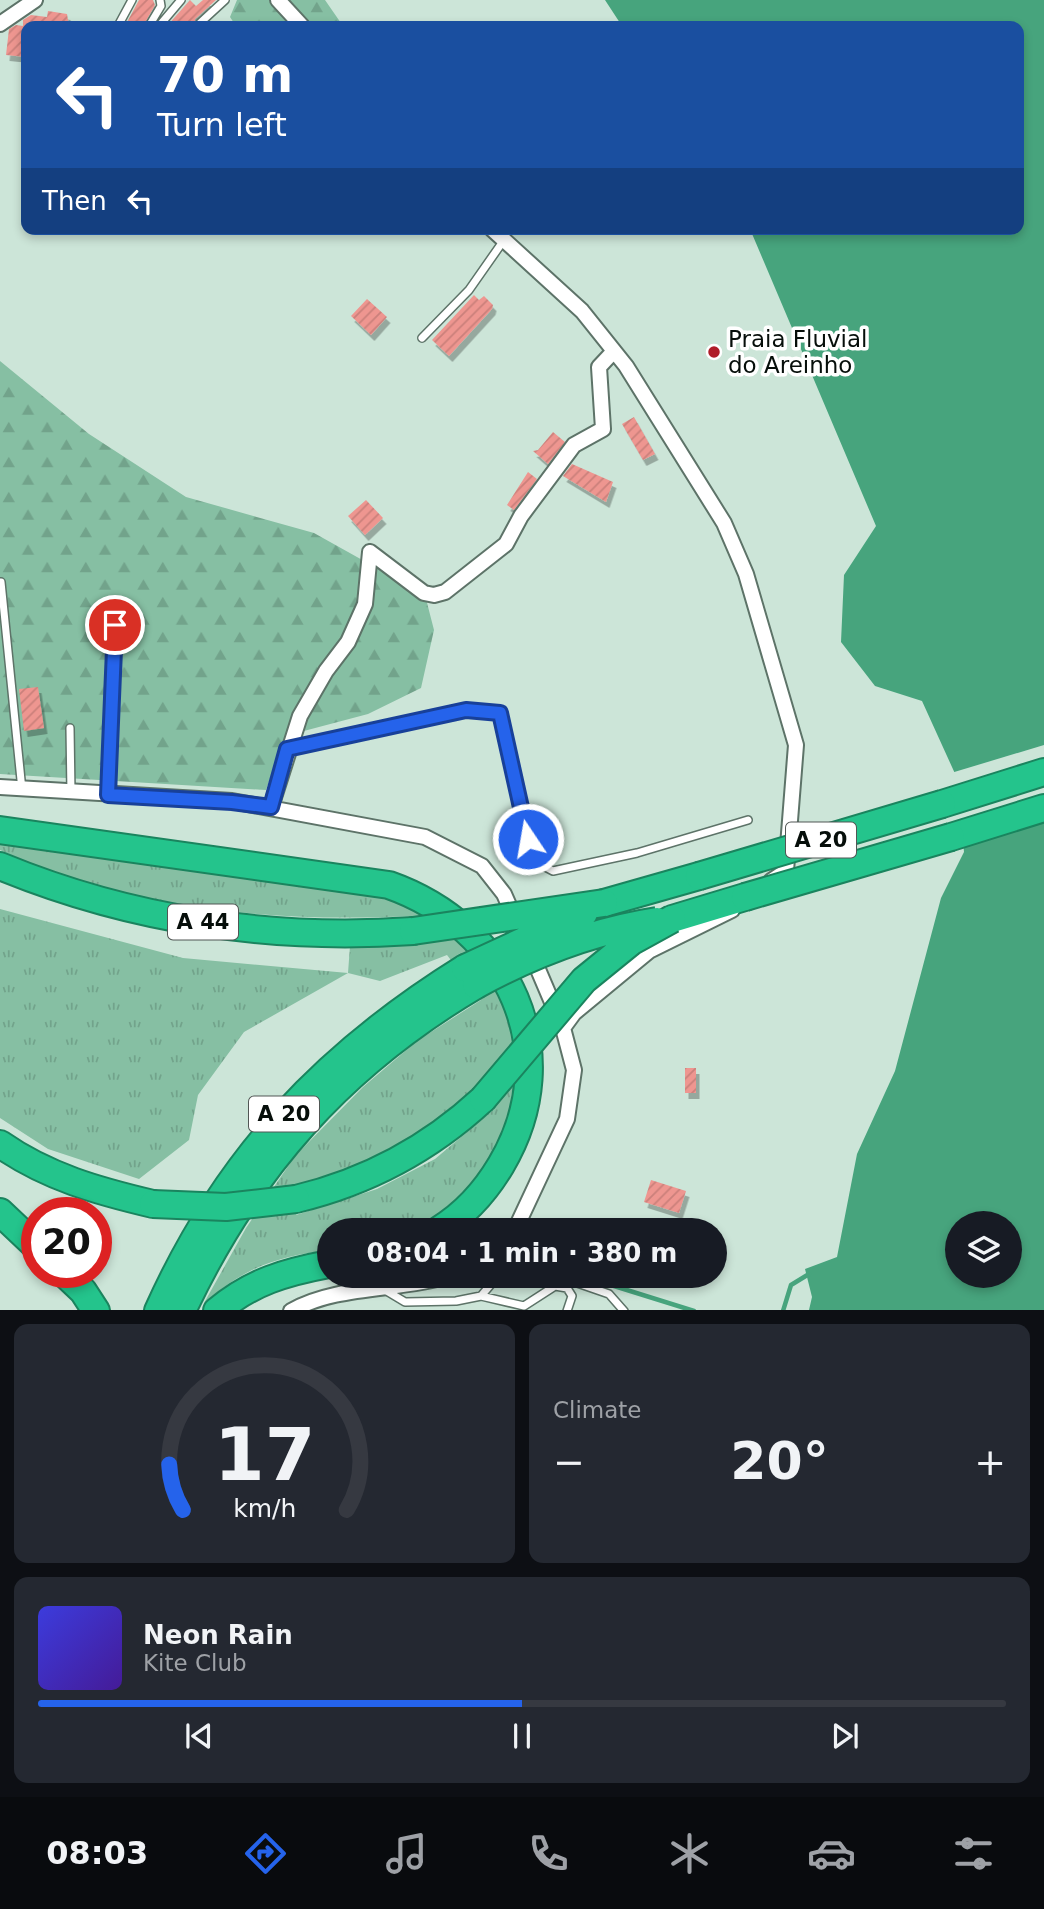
<!DOCTYPE html>
<meta charset="utf-8">
<style>
body{margin:0;font-family:"DejaVu Sans",sans-serif;background:#242831;color:#f1f3f6;height:100vh;display:flex;flex-direction:column;font-size:26px;white-space:nowrap}
*{box-sizing:border-box;margin:0}
p{font-size:23px;color:#9ea1a6}
.icon{flex:none;width:38px;height:38px;fill:none;stroke:currentColor;stroke-width:2;stroke-linecap:round;stroke-linejoin:round}
.map{position:relative;height:1310px;overflow:hidden}
.side{display:flex;flex-direction:column;gap:14px;padding:14px;background:#0d0f14;flex:1}
.side>*{flex:none}
.guide{position:absolute;left:21px;top:21px;width:1003px;height:214px;border-radius:14px;box-shadow:0 4px 10px #0003;background:#1a4fa0;color:#fff;overflow:hidden}
.controls{position:absolute;left:945px;top:1211px;display:grid;gap:14px}
.controls a{display:grid;place-items:center;width:77px;height:77px;border-radius:50%;background:#171b24;box-shadow:0 4px 10px #0003;font-size:35px}
.speed{position:absolute;left:21px;top:1197px;display:flex;gap:14px;font-size:35px;font-weight:700;text-align:center}
.speed>*{display:grid;place-content:center;width:91px;height:91px;border-radius:50%;background:#171b24;box-shadow:0 4px 10px #0003;line-height:1}
.speed .limit{border:10px solid #d22;background:#fff;color:#111}
.pin{position:absolute;display:grid;place-items:center;width:60px;height:60px;color:#fff;margin:-30px;border:4px solid #fff;border-radius:50%;box-shadow:0 2px 7px #0007}
.me{position:absolute;width:77px;margin:-38px;rotate:348deg;stroke-linejoin:round;filter:drop-shadow(0 0 5px #0008)}
.turn{display:flex;align-items:center;gap:24px;height:147px;padding:0 21px;font-size:32px}
.turn .icon{width:91px;height:91px;stroke-width:2.5}
.turn b{display:block;font-size:49px;line-height:60px}
.then{display:flex;align-items:center;height:66px;padding:0 21px;background:#0003;gap:14px;font-size:26px}
.big{font-size:52px;font-weight:700;line-height:1.1}
.side .tile{flex:1;display:flex;flex-direction:column;justify-content:center;gap:10px;min-width:0;padding:0 24px;border-radius:14px;background:#242831}
.side .dial{align-items:center;gap:0}
.dial svg{height:182px;overflow:visible;fill:none;stroke:#363941;stroke-width:7;stroke-linecap:round;text-anchor:middle}
.dial text{fill:#f1f3f6;stroke:none}
.song{display:flex;align-items:center;gap:21px}
.cover{width:84px;height:84px;border-radius:10px;background:linear-gradient(135deg,hsl(240 70% 55%),hsl(260 70% 35%))}
.played{height:7px;border-radius:4px;background:linear-gradient(90deg,#2563eb 50%,#363941 50%)}
.keys{display:flex;justify-content:space-around;direction:ltr}
.heat{display:flex;justify-content:space-between;align-items:center;font-size:38px;direction:ltr}
.side .tiles{flex:1;display:grid;gap:14px;grid-template-columns:1fr 1fr}
.tile:last-child{grid-column:span 2}
.trip{position:absolute;left:317px;top:1218px;width:410px;height:70px;border-radius:35px;background:#171b24;box-shadow:0 4px 10px #0003;font-weight:700;line-height:70px;text-align:center}
.tab-bar{display:flex;height:112px;justify-content:space-around;align-items:center;background:#090b0e;color:#9ea1a6}
.tab-bar .icon{width:49px;height:49px}
.tab-bar .selected{color:#2563eb}
.tab-bar b{font-size:32px;color:#f1f3f6}
.map>svg:first-child{display:block}
</style>
<div class="map">
<svg width="1044" height="1311" viewBox="0 0 1044 1311">
<defs>
<pattern id="grass-tufts" width="24" height="20" patternUnits="userSpaceOnUse" patternTransform="scale(1.75)"><rect width="24" height="20" fill="#86bfa3"/><path d="M3 7l-1-3M5 7V3M7 7l1-3M15 17l-1-3M17 17v-4M19 17l1-3" fill="none" stroke="#72a38b"/></pattern>
<pattern id="forest-firs" width="22" height="20" patternUnits="userSpaceOnUse" patternTransform="scale(1.75)"><rect width="22" height="20" fill="#86bfa3"/><path d="M5 1l3.5 6h-7zM16 11l3.5 6h-7z" fill="#72a38b"/></pattern>
<pattern id="building-hatch" width="6" height="6" patternUnits="userSpaceOnUse" patternTransform="scale(1.75)"><rect width="6" height="6" fill="#ee9690"/><path d="M-1 1l2-2M0 6l6-6M5 7l2-2" fill="none" stroke="#cb807b"/></pattern>
<filter id="shadow"><feDropShadow dx="3.5" dy="6" stdDeviation="0" flood-color="#0004"/></filter>
</defs>
<rect width="100%" height="100%" fill="#cce5d8"/>
<!-- grass -->
<path fill="url(#grass-tufts)" fill-rule="evenodd" d="M0 838 374 891 419 906 471 941 514 1021 520 1087 506 1131 486 1174 430 1221 412 1230H329V1250C275 1257 246 1267 204 1303L246 1228 295 1156 363 1087 417 1041 481 1000 447 955 380 981 348 973 244 1032 198 1095 189 1140 139 1179 48 1149 0 1118V909L183 958 348 973 350 946 413 945 409 916C270 923 128 908 0 850ZM474 1091 492 1111 435 1159 377 1189 296 1215 314 1182 388 1156 433 1128Z"/>
<!-- forest -->
<path fill="url(#forest-firs)" d="M237 0H325L343 26H236L230 17Z
M0 361 89 434 186 497 314 533 425 595 434 630 421 688 368 714 285 736 266 790 0 774Z"/>
<!-- water -->
<path fill="#47a47d" fill-rule="evenodd" d="M605 0H1044V1310H809L812 1297 805 1269 837 1257 857 1154 895 1071 941 898 964 852 957 778 922 701 875 686 841 642 844 575 876 526 750 229H1018V26H622ZM957 1223H1010V1276H957Z"/>
<!-- pier -->
<path fill="#cce5d8" d="M1044 745V817L960 842 951 773Z"/>
<g fill="none" stroke-linecap="round" stroke-linejoin="round">
<!-- stream -->
<path stroke="#47a47d" stroke-width="4.5" d="M582 1276 694 1311
M783 1311 791 1285 809 1274"/>
</g>
<!-- building -->
<path fill="url(#building-hatch)" filter="url(#shadow)" d="M139 0H153L155 5 143 26H125Z
M190 0 196 6 203 0H216L195 19V26H167Z
M48 11 67 14 69 26H25L26 57 6 55 9 29 16 25 23 26V20L31 15 47 17Z
M474 295 479 300 484 296 493 305 492 309 449 356 432 340Z
M367 299 387 317 371 335 351 316Z
M634 417 655 454 643 460 622 424Z
M553 432 565 442 548 464 533 451 538 450Z
M572 464 613 482 606 502 563 476Z
M528 472 537 479 514 510 507 505Z
M366 500 383 518 365 535 348 516Z
M38 687 44 728 24 731 19 689Z
M685 1068H696V1093H685Z
M651 1180 686 1191 679 1213 644 1202Z"/>
<g fill="none" stroke-linecap="round" stroke-linejoin="round">
<!-- lane casing -->
<g stroke="#5d7368" stroke-width="10">
<path id="lane" d="M200 23 225 0
M118 26 132 0
M149 26 161 6 160 0
M159 26 181 0
M422 338 469 290 504 240
M1 582 22 790
M70 728 71 793
M291 748 466 711 500 713 534 861 553 871 637 853 748 820
M108 795 115 625
M557 1276 609 1294 624 1311
M385 1290 405 1302 456 1301 481 1296 498 1276
M481 1296 524 1306 555 1286 567 1288 572 1296 567 1311"/>
</g>
<!-- street casing -->
<g stroke="#5d7368" stroke-width="18">
<path id="street" d="M278 0 302 26
M0 24 35 0
M492 229 582 311 626 366 724 523 746 574 796 745 786 871 771 881
M370 552 424 593 434 595 445 592 506 544 521 516 574 445 603 429 599 367 614 351
M0 787 232 801 425 837 482 866 504 894 515 919
M271 807 300 716 326 671 348 642 365 604 370 552
M563 1028 574 1013 649 951 732 910
M515 1230 567 1119 574 1070 563 1028 531 953
M291 1311C336 1285 399 1291 449 1276"/>
</g>
<!-- highway casing -->
<g stroke="#1a845e" stroke-width="30">
<path id="highway" d="M942 804 1044 772
M0 830 389 885C508 927 568 1052 501 1165 485 1192 465 1214 439 1230
M951 837 1044 808
M0 866C131 920 272 941 413 931
M604 903 699 876
M672 919 745 897
M0 1144C47 1177 98 1191 153 1204
M296 1199C367 1182 429 1149 483 1099
M0 1212 37 1247
M63 1272 83 1291 96 1311
M158 1311C226 1159 325 1055 465 968
M182 1311C249 1168 341 1065 476 985
M217 1311C251 1282 286 1272 329 1264"/>
</g>
<!-- lane -->
<use href="#lane" stroke="#fff" stroke-width="7"/>
<!-- street -->
<use href="#street" stroke="#fff" stroke-width="14"/>
<!-- highway -->
<use href="#highway" stroke="#24c48c" stroke-width="26"/>
<!-- highway-bridge casing -->
<g stroke="#1a845e" stroke-width="30" stroke-linecap="butt">
<path id="highway-bridge" d="M699 876 942 804
M745 897 951 837
M413 931 604 903
M465 968 584 913
M476 985C533 954 592 931 657 921
M483 1099 584 980 632 941 672 919
M153 1204 226 1207 296 1199"/>
</g>
<!-- highway-bridge -->
<use href="#highway-bridge" stroke="#24c48c" stroke-width="26"/>
</g>
<g fill="none" stroke-linecap="round" stroke-linejoin="round">
<!-- route casing -->
<g stroke="#184099" stroke-width="18">
<path id="route" d="M115 625 108 795 232 802 271 807 287 749 466 710 500 713 528 839"/>
</g>
<!-- route -->
<use href="#route" stroke="#2563eb" stroke-width="12"/>
</g>
<!-- markers -->
<circle fill="#af1c28" stroke="#fff" stroke-width="2.5" cx="714" cy="352" r="7"/>
<g text-anchor="middle" dominant-baseline="central" stroke-width="7" stroke-linejoin="round" paint-order="stroke">
<!-- shield labels -->
<g fill="#fff" stroke="#515654" stroke-width="2">
<rect x="786" y="822.5" width="70" height="35" rx="5"/>
<rect x="168" y="904.5" width="70" height="35" rx="5"/>
<rect x="249" y="1096.5" width="70" height="35" rx="5"/>
</g>
<g font-size="21" font-weight="bold" fill="#060e0a">
<text x="821" y="840">A 20</text>
<text x="203" y="922">A 44</text>
<text x="284" y="1114">A 20</text>
</g>
<!-- poi labels -->
<g font-size="23" fill="#060e0a" stroke="#fff" text-anchor="start">
<text x="728" y="339">Praia Fluvial<tspan x="728" dy="26">do Areinho</tspan></text>
</g>
</g>
</svg>
<div class="controls">
<a><svg class="icon" aria-label="layers" viewBox="0 0 24 24"><path d="M12 4l9 5-9 5-9-5zM3 14l9 5 9-5"/></svg></a>
</div>
<div class="speed"><div class="limit">20</div></div>
<div class="pin" style="left:115px;top:625px;background:#d93025"><svg class="icon" aria-label="arrive" viewBox="0 0 24 24"><path d="M6 21V4h12l-3 4 3 4H6"/></svg></div>
<svg class="me" style="left:528px;top:839px" viewBox="-20 -20 40 40"><circle r="17" fill="#2563eb" stroke="#fff" stroke-width="3"/><path d="M0-11L8 9 0 5-8 9z" fill="#fff"/></svg>
<div class="trip">08:04 · 1 min · 380 m</div>
<div class="guide">
<div class="turn"><svg class="icon" aria-label="left" viewBox="0 0 24 24"><path d="M17 20v-9H6M10 6l-5 5 5 5"/></svg><div><b>70 m</b>Turn left</div></div>
<div class="then">Then<svg class="icon" aria-label="left" viewBox="0 0 24 24"><path d="M17 20v-9H6M10 6l-5 5 5 5"/></svg></div>
</div>
</div>
<section class="side">
<div class="tiles">
<div class="tile dial"><svg viewBox="0 0 100 80">
<path d="M14 69A42 42 0 1 1 86 69"/>
<path d="M14 69A42 42 0 0 1 8 49" stroke="#2563eb"/>
<text x="50" y="56" font-size="32" font-weight="700">17</text>
<text x="50" y="72" font-size="11">km/h</text>
</svg></div>
<div class="tile"><p>Climate</p>
<div class="heat"><a>−</a><b class="big">20°</b><a>+</a></div>
</div>
<div class="tile">
<div class="song"><i class="cover"></i><div><b>Neon Rain</b><p>Kite Club</p></div></div>
<div class="played"></div>
<div class="keys"><svg class="icon" aria-label="previous" viewBox="0 0 24 24"><path d="M18 5L8 12l10 7zM5 5v14"/></svg><svg class="icon" aria-label="pause" viewBox="0 0 24 24"><path d="M8 5v14M16 5v14"/></svg><svg class="icon" aria-label="next" viewBox="0 0 24 24"><path d="M6 5l10 7-10 7zM19 5v14"/></svg></div>
</div>
</div>
</section>
<nav class="tab-bar">
<b>08:03</b>
<svg class="icon selected" aria-label="directions" viewBox="0 0 24 24"><path d="M12 3l9 9-9 9-9-9zM9 14v-3h6M13 9l2 2-2 2"/></svg>
<svg class="icon" aria-label="music" viewBox="0 0 24 24"><path d="M9 18V5l10-2v13"/><circle cx="6" cy="18" r="3"/><circle cx="16" cy="16" r="3"/></svg>
<svg class="icon" aria-label="phone" viewBox="0 0 24 24"><path d="M5 4h4l2 5-3 2q2 4 5 5l2-3 5 2v4C11 20 4 13 5 4z"/></svg>
<svg class="icon" aria-label="climate" viewBox="0 0 24 24"><path d="M12 3v18M4 7l16 10M4 17L20 7"/></svg>
<svg class="icon" aria-label="car" viewBox="0 0 24 24"><path d="M5 17H2v-5l4-1 3-4h7l3 4 3 1v5h-3M9 17h6M6 11h13"/><circle cx="7" cy="17" r="2"/><circle cx="17" cy="17" r="2"/></svg>
<svg class="icon" aria-label="filters" viewBox="0 0 24 24"><path d="M4 7h16M4 17h16"/><circle cx="9" cy="7" r="2"/><circle cx="15" cy="17" r="2"/></svg>
</nav>
